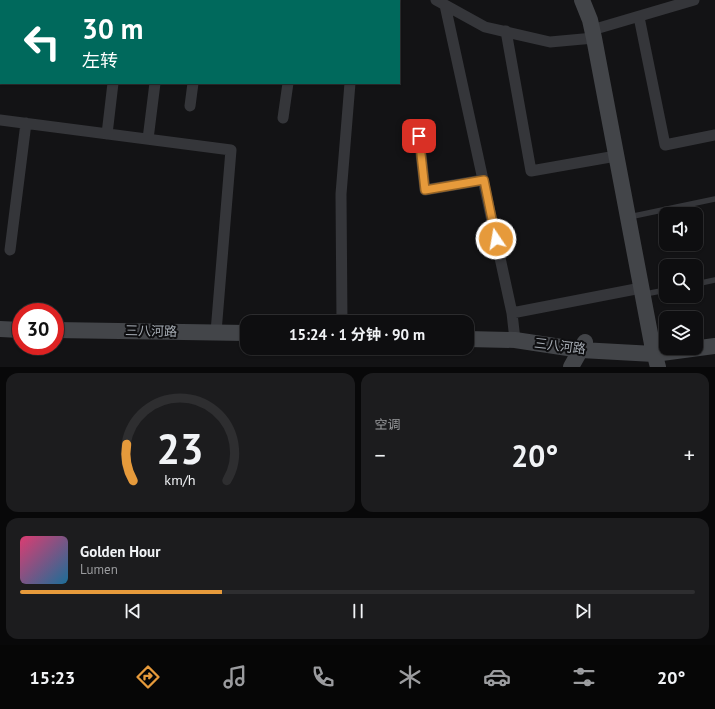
<!DOCTYPE html>
<html lang="zh">
<meta charset="utf-8">
<style>
body{margin:0;font-family:"PT Sans","Noto Sans SC",sans-serif;background:#1c1c1e;color:#f1f3f6;height:100vh;display:flex;flex-direction:column;font-size:15px;white-space:nowrap}
*{box-sizing:border-box;margin:0}
p{font-size:13px;color:#9b9c9f}
.icon{flex:none;width:22px;height:22px;fill:none;stroke:currentColor;stroke-width:2;stroke-linecap:round;stroke-linejoin:round}
.map{position:relative;height:367px;overflow:hidden}
.details{display:flex;flex-direction:column;gap:6px;padding:6px;background:#080809;flex:1}
.details>*{flex:none}
.banner{position:absolute;left:0px;top:0px;width:400px;height:84px;box-shadow:0 1px 3px #0004,0 0 0 1px #2e2e30;background:#00695c;color:#fff;overflow:hidden}
.buttons{position:absolute;left:659px;top:207px;display:grid;gap:8px}
.buttons a{display:grid;place-items:center;width:44px;height:44px;border-radius:8px;background:#0e0e10;box-shadow:0 1px 3px #0004,0 0 0 1px #2e2e30;font-size:20px}
.speed{position:absolute;left:12px;top:303px;display:flex;gap:8px;font-size:20px;font-weight:700;text-align:center}
.speed>*{display:grid;place-content:center;width:52px;height:52px;border-radius:50%;background:#0e0e10;box-shadow:0 1px 3px #0004,0 0 0 1px #2e2e30;line-height:1}
.speed .limit{border:6px solid #d22;background:#fff;color:#111}
.pin{position:absolute;display:grid;place-items:center;width:34px;height:34px;color:#fff;margin:-17px;border-radius:8px;box-shadow:0 2px 6px #0006}
.me{position:absolute;width:44px;margin:-22px;rotate:348deg;stroke-linejoin:round;filter:drop-shadow(0 0 3px #0008)}
.turn{display:flex;align-items:center;gap:14px;height:84px;padding:0 16px;font-size:18px}
.turn .icon{width:52px;height:52px;stroke-width:2.5}
.turn b{display:block;font-size:28px;line-height:34px}
.big{font-size:30px;font-weight:700;line-height:1.1}
.details .tile{flex:1;display:flex;flex-direction:column;justify-content:center;gap:6px;min-width:0;padding:0 14px;border-radius:12px;background:#1c1c1e}
.details .dial{align-items:center;gap:0}
.dial svg{height:104px;overflow:visible;fill:none;stroke:#2e2e30;stroke-width:7;stroke-linecap:round;text-anchor:middle}
.dial text{fill:#f1f3f6;stroke:none}
.song{display:flex;align-items:center;gap:12px}
.cover{width:48px;height:48px;border-radius:6px;background:linear-gradient(135deg,hsl(340 70% 55%),hsl(200 70% 35%))}
.played{height:4px;border-radius:2px;background:linear-gradient(90deg,#e69a3b 30%,#2e2e30 30%)}
.keys{display:flex;justify-content:space-around;direction:ltr}
.heat{display:flex;justify-content:space-between;align-items:center;font-size:22px;direction:ltr}
.details .tiles{flex:1;display:grid;gap:6px;grid-template-columns:1fr 1fr}
.tile:last-child{grid-column:span 2}
.trip{position:absolute;left:240px;top:315px;width:234px;height:40px;border-radius:12px;background:#0e0e10;box-shadow:0 1px 3px #0004,0 0 0 1px #2e2e30;font-weight:700;line-height:40px;text-align:center}
.tab-bar{display:flex;height:64px;justify-content:space-around;align-items:center;background:#060606;color:#9b9c9f}
.tab-bar .icon{width:28px;height:28px}
.tab-bar .current{color:#e69a3b}
.tab-bar b{font-size:18px;color:#f1f3f6}
.map>svg:first-child{display:block}
</style>
<div class="map">
<svg width="715" height="367" viewBox="0 0 715 367">
<rect width="100%" height="100%" fill="#131315"/>
<g fill="none" stroke-linecap="round" stroke-linejoin="round">
<!-- lane -->
<path stroke="#35363a" stroke-width="5.5" d="M629 217 715 199
M696 284 715 280
M645 294 666 290"/>
<!-- street -->
<path stroke="#35363a" stroke-width="11" d="M436 0 485 27 550 42 594 38
M122 1V0
M165 1V0
M204 1V0
M300 1V0
M353 1V0
M445 5 512 313 515 340
M639 17 665 145 715 135
M592 30 694 0
M506 31 531 171 616 156
M190 106 193 83
M283 118 288 83
M0 120 231 150 216 332
M107 134 113 83
M419 136 425 190 483 180
M148 139 155 83
M10 250 26 123
M512 313 641 288
M342 322 341 194 350 83"/>
<!-- secondary -->
<path stroke="#434549" stroke-width="16" d="M582 0 590 20 594 38 652 344 658 367
M0 329 21 330
M55 330 247 333
M467 339 515 340 581 350 654 354 715 346
M571 367 585 342"/>
</g>
<g fill="none" stroke-linecap="round" stroke-linejoin="round">
<!-- route casing -->
<g stroke="#966426" stroke-width="10">
<path id="route" d="M419 136 425 190 484 180 496 239"/>
</g>
<!-- route -->
<use href="#route" stroke="#e69a3b" stroke-width="7"/>
</g>
<g text-anchor="middle" dominant-baseline="central" stroke-width="4" stroke-linejoin="round" paint-order="stroke">
<!-- street labels -->
<g font-size="13" fill="#a6acb4" stroke="#0e0e10">
<text transform="translate(151 331) rotate(1)">三八河路</text>
<text transform="translate(560 346) rotate(7)">三八河路</text>
</g>
</g>
</svg>
<div class="buttons">
<a><svg class="icon" aria-label="sound" viewBox="0 0 24 24"><path d="M4 9h4l5-4v14l-5-4H4zM17 9q2 3 0 6"/></svg></a>
<a><svg class="icon" aria-label="search" viewBox="0 0 24 24"><circle cx="10" cy="10" r="6"/><path d="M15 15l6 6"/></svg></a>
<a><svg class="icon" aria-label="layers" viewBox="0 0 24 24"><path d="M12 4l9 5-9 5-9-5zM3 14l9 5 9-5"/></svg></a>
</div>
<div class="speed"><div class="limit">30</div></div>
<div class="pin" style="left:419px;top:136px;background:#d93025"><svg class="icon" aria-label="arrive" viewBox="0 0 24 24"><path d="M6 21V4h12l-3 4 3 4H6"/></svg></div>
<svg class="me" style="left:496px;top:239px" viewBox="-20 -20 40 40"><circle r="17" fill="#e69a3b" stroke="#fff" stroke-width="3"/><path d="M0-11L8 9 0 5-8 9z" fill="#fff"/></svg>
<div class="trip">15:24 · 1 分钟 · 90 m</div>
<div class="banner">
<div class="turn"><svg class="icon" aria-label="left" viewBox="0 0 24 24"><path d="M17 20v-9H6M10 6l-5 5 5 5"/></svg><div><b>30 m</b>左转</div></div>
</div>
</div>
<section class="details">
<div class="tiles">
<div class="tile dial"><svg viewBox="0 0 100 80">
<path d="M14 69A42 42 0 1 1 86 69"/>
<path d="M14 69A42 42 0 0 1 9 41" stroke="#e69a3b"/>
<text x="50" y="56" font-size="32" font-weight="700">23</text>
<text x="50" y="72" font-size="11">km/h</text>
</svg></div>
<div class="tile"><p>空调</p>
<div class="heat"><a>−</a><b class="big">20°</b><a>+</a></div>
</div>
<div class="tile">
<div class="song"><i class="cover"></i><div><b>Golden Hour</b><p>Lumen</p></div></div>
<div class="played"></div>
<div class="keys"><svg class="icon" aria-label="previous" viewBox="0 0 24 24"><path d="M18 5L8 12l10 7zM5 5v14"/></svg><svg class="icon" aria-label="pause" viewBox="0 0 24 24"><path d="M8 5v14M16 5v14"/></svg><svg class="icon" aria-label="next" viewBox="0 0 24 24"><path d="M6 5l10 7-10 7zM19 5v14"/></svg></div>
</div>
</div>
</section>
<nav class="tab-bar">
<b>15:23</b>
<svg class="icon current" aria-label="directions" viewBox="0 0 24 24"><path d="M12 3l9 9-9 9-9-9zM9 14v-3h6M13 9l2 2-2 2"/></svg>
<svg class="icon" aria-label="music" viewBox="0 0 24 24"><path d="M9 18V5l10-2v13"/><circle cx="6" cy="18" r="3"/><circle cx="16" cy="16" r="3"/></svg>
<svg class="icon" aria-label="phone" viewBox="0 0 24 24"><path d="M5 4h4l2 5-3 2q2 4 5 5l2-3 5 2v4C11 20 4 13 5 4z"/></svg>
<svg class="icon" aria-label="climate" viewBox="0 0 24 24"><path d="M12 3v18M4 7l16 10M4 17L20 7"/></svg>
<svg class="icon" aria-label="car" viewBox="0 0 24 24"><path d="M5 17H2v-5l4-1 3-4h7l3 4 3 1v5h-3M9 17h6M6 11h13"/><circle cx="7" cy="17" r="2"/><circle cx="17" cy="17" r="2"/></svg>
<svg class="icon" aria-label="filters" viewBox="0 0 24 24"><path d="M4 7h16M4 17h16"/><circle cx="9" cy="7" r="2"/><circle cx="15" cy="17" r="2"/></svg>
<b>20°</b>
</nav>
